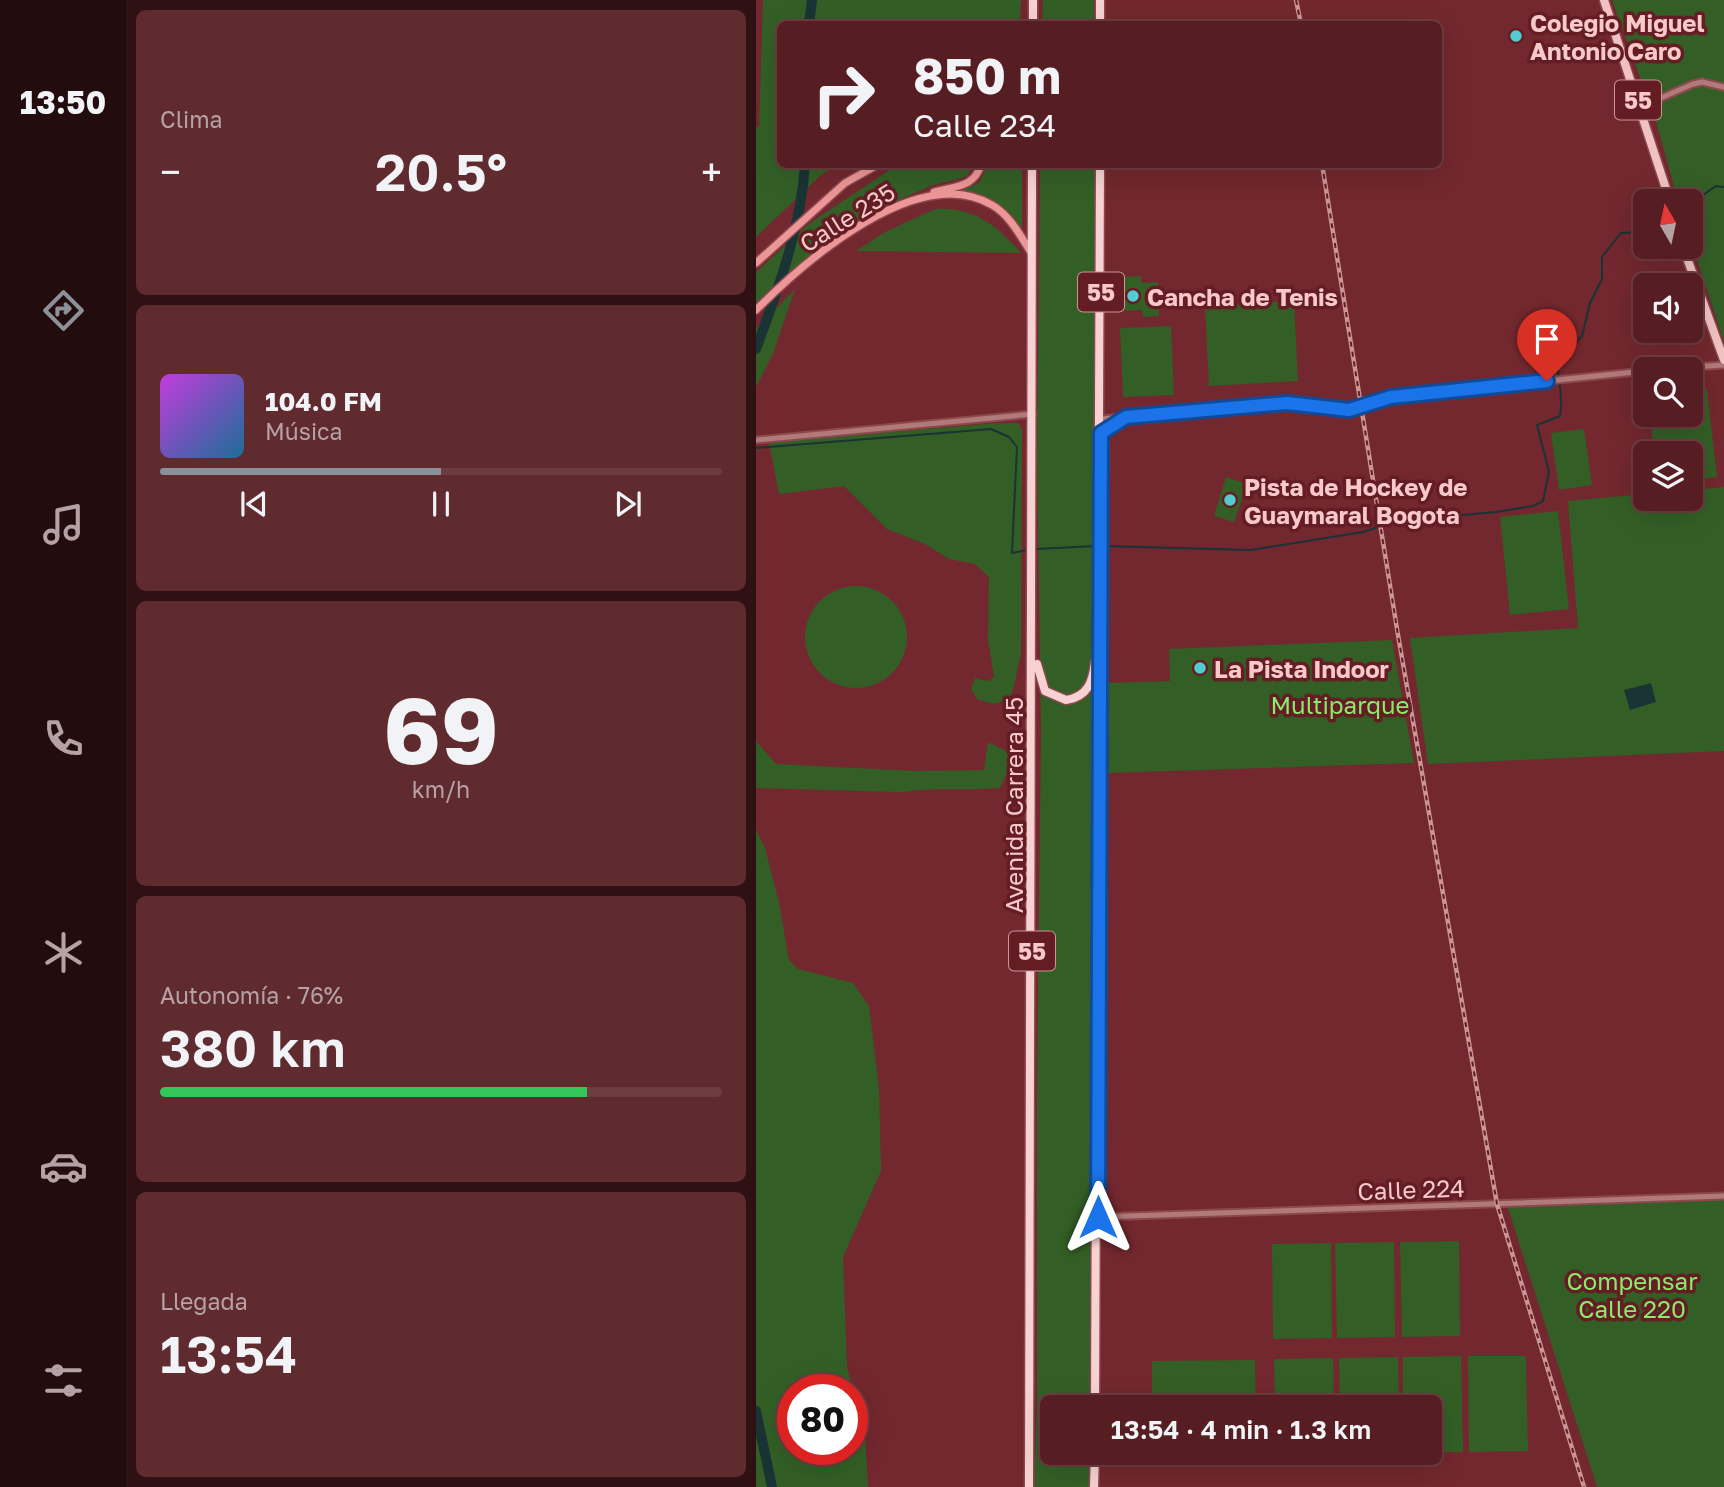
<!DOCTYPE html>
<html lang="es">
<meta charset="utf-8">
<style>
body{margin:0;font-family:"Golos Text",sans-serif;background:#5f2b2f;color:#f1f3f6;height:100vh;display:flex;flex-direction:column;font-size:26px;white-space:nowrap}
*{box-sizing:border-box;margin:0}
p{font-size:23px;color:#b6a2a5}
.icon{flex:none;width:38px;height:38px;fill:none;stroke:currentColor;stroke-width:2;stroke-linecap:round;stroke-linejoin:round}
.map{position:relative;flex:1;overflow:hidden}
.drawer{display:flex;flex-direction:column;gap:10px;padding:10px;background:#2f1013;width:630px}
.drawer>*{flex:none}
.hud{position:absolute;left:21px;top:21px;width:665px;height:147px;border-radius:10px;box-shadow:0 7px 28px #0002,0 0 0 2px #6c3c40;background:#561e22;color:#f1f3f6;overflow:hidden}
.needle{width:46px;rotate:351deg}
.tools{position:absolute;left:877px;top:189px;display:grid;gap:14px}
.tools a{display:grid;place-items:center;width:70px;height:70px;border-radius:10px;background:#561e22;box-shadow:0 7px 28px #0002,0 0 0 2px #6c3c40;font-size:35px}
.speed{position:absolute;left:21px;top:1374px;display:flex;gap:14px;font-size:35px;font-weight:700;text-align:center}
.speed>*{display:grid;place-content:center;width:91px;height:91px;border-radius:50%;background:#561e22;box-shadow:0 7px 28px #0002,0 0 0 2px #6c3c40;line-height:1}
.speed .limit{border:10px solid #d22;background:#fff;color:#111}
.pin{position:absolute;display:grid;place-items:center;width:60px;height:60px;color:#fff;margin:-72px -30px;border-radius:50% 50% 50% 0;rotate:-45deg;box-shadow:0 0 7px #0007}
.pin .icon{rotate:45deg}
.me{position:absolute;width:77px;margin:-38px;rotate:0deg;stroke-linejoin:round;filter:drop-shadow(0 0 5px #0008)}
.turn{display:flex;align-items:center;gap:24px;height:147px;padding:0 21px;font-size:32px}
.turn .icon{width:91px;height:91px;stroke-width:2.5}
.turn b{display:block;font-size:49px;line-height:60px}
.big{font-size:52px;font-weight:600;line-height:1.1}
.drawer .widget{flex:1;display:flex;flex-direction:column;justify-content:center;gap:10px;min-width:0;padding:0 24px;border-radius:10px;background:#5f2b2f}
.drawer .dial{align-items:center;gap:0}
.dial b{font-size:91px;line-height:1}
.song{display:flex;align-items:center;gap:21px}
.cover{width:84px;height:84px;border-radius:10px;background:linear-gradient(135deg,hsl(290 70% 55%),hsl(200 70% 35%))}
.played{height:7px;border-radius:4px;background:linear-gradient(90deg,#8c9099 50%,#6c3c40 50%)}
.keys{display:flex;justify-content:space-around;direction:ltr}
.heat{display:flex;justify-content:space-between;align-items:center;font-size:38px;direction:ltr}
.charge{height:10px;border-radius:5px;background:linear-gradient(90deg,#34c759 76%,#6c3c40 0)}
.trip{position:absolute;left:284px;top:1395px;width:402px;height:70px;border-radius:10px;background:#561e22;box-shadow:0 7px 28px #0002,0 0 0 2px #6c3c40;font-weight:600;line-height:70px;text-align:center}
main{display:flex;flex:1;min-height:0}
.tabs{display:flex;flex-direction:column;width:126px;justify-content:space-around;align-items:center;background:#220c0e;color:#b6a2a5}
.tabs .icon{width:49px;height:49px}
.tabs .current{color:#8c9099}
.tabs b{font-size:32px;color:#f1f3f6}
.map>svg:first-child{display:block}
</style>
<main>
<nav class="tabs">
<b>13:50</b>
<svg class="icon current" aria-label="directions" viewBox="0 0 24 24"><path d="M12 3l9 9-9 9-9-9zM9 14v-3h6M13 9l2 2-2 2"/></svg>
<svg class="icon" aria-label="music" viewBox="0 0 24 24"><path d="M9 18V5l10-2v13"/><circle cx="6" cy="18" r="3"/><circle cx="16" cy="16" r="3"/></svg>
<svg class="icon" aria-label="phone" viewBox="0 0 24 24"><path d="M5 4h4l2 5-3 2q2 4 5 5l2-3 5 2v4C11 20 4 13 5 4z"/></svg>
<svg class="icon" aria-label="climate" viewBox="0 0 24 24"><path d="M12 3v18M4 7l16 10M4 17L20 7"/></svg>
<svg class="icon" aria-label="car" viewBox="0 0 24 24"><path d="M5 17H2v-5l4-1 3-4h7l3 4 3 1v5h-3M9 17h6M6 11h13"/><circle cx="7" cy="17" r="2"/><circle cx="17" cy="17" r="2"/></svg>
<svg class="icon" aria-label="filters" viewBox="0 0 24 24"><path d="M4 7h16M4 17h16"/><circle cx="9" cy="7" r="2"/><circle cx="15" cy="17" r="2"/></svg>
</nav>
<section class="drawer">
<div class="widget"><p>Clima</p>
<div class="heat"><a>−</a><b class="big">20.5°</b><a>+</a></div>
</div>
<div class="widget">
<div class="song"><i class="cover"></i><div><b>104.0 FM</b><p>Música</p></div></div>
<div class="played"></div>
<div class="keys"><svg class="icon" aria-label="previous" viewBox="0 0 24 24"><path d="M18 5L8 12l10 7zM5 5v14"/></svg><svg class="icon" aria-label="pause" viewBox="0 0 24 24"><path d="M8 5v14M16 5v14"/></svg><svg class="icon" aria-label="next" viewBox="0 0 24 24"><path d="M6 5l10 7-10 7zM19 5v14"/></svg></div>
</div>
<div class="widget dial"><b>69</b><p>km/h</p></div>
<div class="widget"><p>Autonomía · 76%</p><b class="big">380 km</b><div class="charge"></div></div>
<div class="widget"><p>Llegada</p><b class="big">13:54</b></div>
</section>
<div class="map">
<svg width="968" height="1487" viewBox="0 0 968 1487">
<rect width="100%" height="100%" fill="#72282e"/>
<!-- green -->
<path fill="#335f26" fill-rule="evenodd" d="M7 0H265L264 24H24V164L81 165 64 176 0 237V127H3Z
M287 0H338V24H286Z
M856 0H968V342L935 241 934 201H922L900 121Z
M341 164 336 1407H296V1452L334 1453V1487H278L281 1402V1072L285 732 281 457 284 165Z
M141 165H218L211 176C198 181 183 182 170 188 105 214 51 256 0 303V272L54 223Z
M232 165H266V233C250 208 233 195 203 191L223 183Z
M179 209C219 207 240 225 265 253L100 251 129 232Z
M385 276V283L402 282 403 316 387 317 386 310 369 311 367 277Z
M39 289 17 354 0 387V329Z
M538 301 542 381 453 386 449 306Z
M415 326 418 395 367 397 364 328Z
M951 389 961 477 935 480 934 453H898L894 415H934L935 390Z
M242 423H262L266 429 265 656C258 671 263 699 242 703 233 705 227 699 222 700L215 689 219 678 232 681 238 677 232 640 233 577 219 564 193 559 169 544 131 529 88 486 23 494 13 442Z
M828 429 836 485 803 490 795 433Z
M470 477 491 484 478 522 458 516Z
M968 487V751L672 764 654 638 822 628 812 501 889 494V499H934L935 490Z
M802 511 813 609 754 615 744 517Z
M49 637a51 51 0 1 1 102 0a51 51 0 1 1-102 0Z
M636 640 658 763 351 773V683L414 681 413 649Z
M0 741 20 764 160 771 228 770 232 742 256 754 261 765 252 770 244 788C211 791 179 787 147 792L0 788Z
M0 830 9 848 23 903 33 960 42 969 97 983 113 1006 123 1087 125 1171 87 1257 91 1367 109 1434 112 1487H0ZM37 1390H96V1449H37Z
M968 1198V1487H841L751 1205Z
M703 1241 704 1336 646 1337 644 1242Z
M638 1242 639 1337 581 1338 579 1243Z
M575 1243 576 1338 517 1339 516 1244Z
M705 1356 707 1452H674V1407H647V1357Z
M712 1356H770L772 1451 713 1452Z
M642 1357 643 1407H584L583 1358Z
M577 1358 578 1407H519L518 1359Z
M499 1360 500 1407H396V1361Z"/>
<!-- water -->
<path fill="#1a3334" d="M895 683 900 702 874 710 868 690Z"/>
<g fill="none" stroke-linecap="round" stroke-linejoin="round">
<!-- stream -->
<path stroke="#1a3334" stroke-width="2" d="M934 204 960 186 968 187
M0 448 235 429 253 437 261 447 256 553 271 550
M346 546 495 550 607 532 641 521 740 512 777 506 787 501 793 472 781 425 804 416C808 394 801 382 802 360L826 336 834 303 846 279V257L865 233 889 232
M280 549 340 546"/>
<!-- river -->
<path stroke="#1a3334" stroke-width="10" d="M53 24 56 0
M0 349C22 289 45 229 49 164
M0 1411 16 1487"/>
<!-- minor casing -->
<g stroke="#8d484d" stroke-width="9">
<path id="minor" d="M884 107 937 84 946 82 968 87
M908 369 968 365
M345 419 531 403 593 410 635 397 889 371
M345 433 368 419
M0 440 277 414
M342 1217 968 1196"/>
</g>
<!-- secondary casing -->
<g stroke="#8d484d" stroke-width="10">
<path id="secondary" d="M178 192C198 186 219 188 225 164
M0 263 89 183 123 164
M0 310C49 261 162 161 236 205 254 215 265 237 276 254"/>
</g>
<!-- primary casing -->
<g stroke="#8d484d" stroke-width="11">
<path id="primary" d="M848 0 914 201
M927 247 968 360"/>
</g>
<!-- trunk casing -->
<g stroke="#8d484d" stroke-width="11">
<path id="trunk" d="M277 24V0
M344 24V0
M281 664 289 691 310 700C332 697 337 681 339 662
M339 1407 344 164
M273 1487 276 164
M338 1487 339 1452"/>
</g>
<!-- minor -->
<use href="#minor" stroke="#b17a7a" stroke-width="5"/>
<!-- secondary -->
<use href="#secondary" stroke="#ed9697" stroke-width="7"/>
<!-- primary -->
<use href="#primary" stroke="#f0c2c2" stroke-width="8"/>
<!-- trunk -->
<use href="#trunk" stroke="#f8d2d2" stroke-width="8"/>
<!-- rail casing -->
<g stroke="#cb9596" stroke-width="4.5">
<path id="rail" d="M540 0 545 24
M566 164 642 635 741 1204 828 1487"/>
</g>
<!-- rail -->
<use href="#rail" stroke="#651d24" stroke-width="2" stroke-dasharray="5" stroke-linecap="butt"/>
</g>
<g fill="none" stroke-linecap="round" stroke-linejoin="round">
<!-- route casing -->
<g stroke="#114b97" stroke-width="18">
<path id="route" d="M342 1217 345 433 370 417 531 403 593 410 635 397 791 381"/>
</g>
<!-- route -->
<use href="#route" stroke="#1a73e8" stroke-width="12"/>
</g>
<!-- markers -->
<g fill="#51ccd1" stroke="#651d24" stroke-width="2.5">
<circle cx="760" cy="36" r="7"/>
<circle cx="377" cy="296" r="7"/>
<circle cx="474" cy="500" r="7"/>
<circle cx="444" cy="668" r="7"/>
</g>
<g text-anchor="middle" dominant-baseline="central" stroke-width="7" stroke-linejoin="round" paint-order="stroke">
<!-- shield labels -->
<g fill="#651d24" stroke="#cb9698" stroke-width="2">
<rect x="859" y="80.5" width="46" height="39" rx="5"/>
<rect x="322" y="272.5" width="46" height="39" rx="5"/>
<rect x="253" y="931.5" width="46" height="39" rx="5"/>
</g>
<g font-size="23" font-weight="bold" fill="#f7cac9">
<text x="882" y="100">55</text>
<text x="345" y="292">55</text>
<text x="276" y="951">55</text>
</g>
<!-- poi labels -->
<g font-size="24" font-weight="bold" fill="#f7cac9" stroke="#651d24" text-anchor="start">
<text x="774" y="22">Colegio Miguel<tspan x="774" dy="28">Antonio Caro</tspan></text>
<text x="391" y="296">Cancha de Tenis</text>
<text x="488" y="486">Pista de Hockey de<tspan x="488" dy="28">Guaymaral Bogota</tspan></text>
<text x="458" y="668">La Pista Indoor</text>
</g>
<!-- street labels -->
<g font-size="24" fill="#f7cac9" stroke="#651d24">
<text transform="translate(91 217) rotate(-32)">Calle 235</text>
<text transform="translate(257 805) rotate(-90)">Avenida Carrera 45</text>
<text transform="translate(655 1189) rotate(-2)">Calle 224</text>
</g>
<!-- park labels -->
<g font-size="24" fill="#8aea6e" stroke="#651d24">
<text x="584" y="704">Multiparque</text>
<text x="876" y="1280">Compensar<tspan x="876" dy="28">Calle 220</tspan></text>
</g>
</g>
</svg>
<div class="tools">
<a><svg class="needle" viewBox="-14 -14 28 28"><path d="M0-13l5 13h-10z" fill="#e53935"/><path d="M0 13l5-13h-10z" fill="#b6a2a5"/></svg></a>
<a><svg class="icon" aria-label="sound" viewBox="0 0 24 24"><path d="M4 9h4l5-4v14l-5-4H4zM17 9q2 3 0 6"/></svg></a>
<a><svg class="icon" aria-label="search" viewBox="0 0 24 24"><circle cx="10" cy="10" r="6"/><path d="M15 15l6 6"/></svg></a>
<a><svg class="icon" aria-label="layers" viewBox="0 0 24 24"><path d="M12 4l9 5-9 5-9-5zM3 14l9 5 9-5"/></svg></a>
</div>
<div class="speed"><div class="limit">80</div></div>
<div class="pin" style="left:791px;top:381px;background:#d93025"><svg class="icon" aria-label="arrive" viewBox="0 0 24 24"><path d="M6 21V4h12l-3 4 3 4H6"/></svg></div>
<svg class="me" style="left:342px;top:1217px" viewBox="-20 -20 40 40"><path d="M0-17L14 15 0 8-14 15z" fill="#1a73e8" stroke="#fff" stroke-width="4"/></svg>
<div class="trip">13:54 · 4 min · 1.3 km</div>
<div class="hud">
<div class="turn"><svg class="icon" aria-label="right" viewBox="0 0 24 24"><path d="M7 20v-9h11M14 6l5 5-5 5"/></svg><div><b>850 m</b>Calle 234</div></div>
</div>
</div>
</main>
